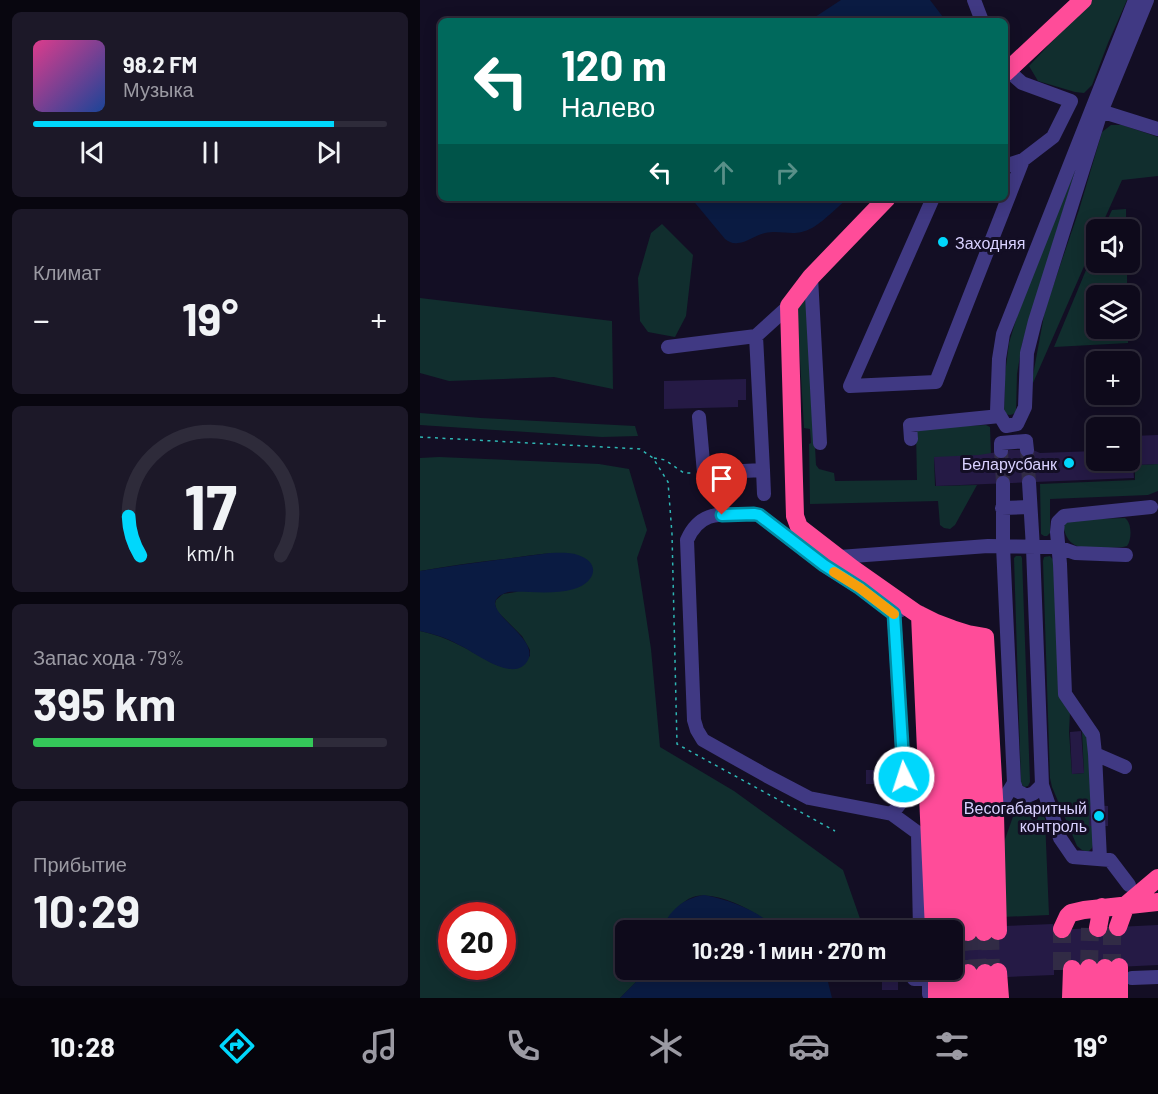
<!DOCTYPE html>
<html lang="ru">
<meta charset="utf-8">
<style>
body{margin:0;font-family:Barlow,sans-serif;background:#1c1828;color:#f1f3f6;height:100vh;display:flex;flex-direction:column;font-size:22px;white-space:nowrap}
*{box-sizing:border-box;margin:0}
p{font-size:20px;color:#9b9aa3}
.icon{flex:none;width:33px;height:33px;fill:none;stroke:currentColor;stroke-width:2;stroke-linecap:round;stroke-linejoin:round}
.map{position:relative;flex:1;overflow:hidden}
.sheet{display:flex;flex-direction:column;gap:12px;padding:12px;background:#08060f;width:420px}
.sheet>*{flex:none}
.hud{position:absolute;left:18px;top:18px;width:570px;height:183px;border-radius:9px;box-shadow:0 3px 15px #0003,0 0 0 2px #2e2b3a;background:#00695c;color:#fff;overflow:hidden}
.buttons{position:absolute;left:666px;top:219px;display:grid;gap:12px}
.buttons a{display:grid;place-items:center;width:54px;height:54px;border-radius:9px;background:#0e0a1b;box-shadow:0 3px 15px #0003,0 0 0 2px #2e2b3a;font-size:30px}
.speed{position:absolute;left:18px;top:902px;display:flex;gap:12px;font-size:30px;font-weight:700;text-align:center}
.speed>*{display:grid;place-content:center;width:78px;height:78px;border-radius:50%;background:#0e0a1b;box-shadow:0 3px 15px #0003,0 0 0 2px #2e2b3a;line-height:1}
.speed .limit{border:9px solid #d22;background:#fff;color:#111}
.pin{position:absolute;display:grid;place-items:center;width:51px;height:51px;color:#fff;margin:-62px -26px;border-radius:50% 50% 50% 0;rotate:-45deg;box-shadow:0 0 6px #0007}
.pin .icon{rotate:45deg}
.me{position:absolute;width:66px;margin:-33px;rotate:356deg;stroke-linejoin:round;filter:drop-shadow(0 0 4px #0008)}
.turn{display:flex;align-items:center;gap:21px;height:126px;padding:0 24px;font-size:27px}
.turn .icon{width:78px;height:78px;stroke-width:2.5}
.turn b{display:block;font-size:42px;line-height:51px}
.lanes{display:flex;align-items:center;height:57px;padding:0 24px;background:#0003;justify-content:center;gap:30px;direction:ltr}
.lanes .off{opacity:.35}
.big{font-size:45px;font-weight:700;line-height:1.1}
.sheet .tile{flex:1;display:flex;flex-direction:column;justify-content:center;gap:9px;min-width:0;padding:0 21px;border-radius:9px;background:#1c1828}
.sheet .dial{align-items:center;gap:0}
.dial svg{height:156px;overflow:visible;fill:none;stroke:#2e2b3a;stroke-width:7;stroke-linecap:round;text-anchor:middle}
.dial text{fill:#f1f3f6;stroke:none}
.song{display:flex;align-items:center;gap:18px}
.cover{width:72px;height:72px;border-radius:9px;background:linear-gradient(135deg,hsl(330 70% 55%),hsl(220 70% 35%))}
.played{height:6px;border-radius:3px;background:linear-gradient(90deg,#00d7fc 85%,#2e2b3a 85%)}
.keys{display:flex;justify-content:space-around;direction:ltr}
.heat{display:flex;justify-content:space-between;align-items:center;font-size:33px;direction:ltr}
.charge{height:9px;border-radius:4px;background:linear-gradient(90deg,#34c759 79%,#2e2b3a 0)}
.trip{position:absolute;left:195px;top:920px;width:348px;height:60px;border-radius:9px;background:#0e0a1b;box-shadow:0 3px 15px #0003,0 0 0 2px #2e2b3a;font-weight:700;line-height:60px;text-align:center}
.tabs{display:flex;height:96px;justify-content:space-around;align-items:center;background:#06040b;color:#9b9aa3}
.tabs .icon{width:42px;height:42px}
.tabs .selected{color:#00d7fc}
.tabs b{font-size:27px;color:#f1f3f6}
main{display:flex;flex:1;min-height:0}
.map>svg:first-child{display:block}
</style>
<main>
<section class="sheet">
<div class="tile">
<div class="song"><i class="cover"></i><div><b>98.2 FM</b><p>Музыка</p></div></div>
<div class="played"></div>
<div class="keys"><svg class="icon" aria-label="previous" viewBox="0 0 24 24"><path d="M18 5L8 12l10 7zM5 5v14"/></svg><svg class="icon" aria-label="pause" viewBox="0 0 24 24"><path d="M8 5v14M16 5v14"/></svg><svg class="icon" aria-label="next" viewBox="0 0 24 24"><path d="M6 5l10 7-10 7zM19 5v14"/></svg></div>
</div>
<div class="tile"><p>Климат</p>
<div class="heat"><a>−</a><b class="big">19°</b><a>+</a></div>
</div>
<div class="tile dial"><svg viewBox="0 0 100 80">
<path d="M14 69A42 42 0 1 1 86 69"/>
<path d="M14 69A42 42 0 0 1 8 49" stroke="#00d7fc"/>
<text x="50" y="56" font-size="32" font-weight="700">17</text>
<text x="50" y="72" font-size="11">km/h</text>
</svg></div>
<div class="tile"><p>Запас хода · 79%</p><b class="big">395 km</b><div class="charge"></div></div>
<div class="tile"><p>Прибытие</p><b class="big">10:29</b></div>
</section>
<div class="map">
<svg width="738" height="998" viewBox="0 0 738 998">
<rect width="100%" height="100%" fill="#130e24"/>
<!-- green -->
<path fill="#112e2e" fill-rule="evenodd" d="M671 0H707L688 43 672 85 664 93 655 92 618 81 609 66Z
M691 125H702L738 137V176L702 180 680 229 676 230V239L613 383V375L625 310 659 210 682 132Z
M666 136 602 344 597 374 596 412C591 416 588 416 584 412L585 374 589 343 598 313Z
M706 209V229H683L692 210Z
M242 224 273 255 266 316 255 337 228 332 220 321 218 278 231 233Z
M676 246V262L707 263V295L676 296V328L708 329V343L634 347Z
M387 297 396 465 399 469 414 473 415 481 497 480 496 432 501 428 566 425 570 427 571 455 514 458 515 486 557 485 535 525 530 529 524 528 520 525 518 501 390 504 389 444 391 443 390 429 384 428 377 308Z
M0 298 192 321 193 389 134 377 29 381 0 373Z
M0 413 61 418 215 426 218 436 182 437 0 425Z
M19 457 179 464 209 469 227 530 217 558 231 649 240 747 314 791 423 870 444 930H359C340 914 298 889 273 897 267 899 263 903 258 907 250 915 246 920 242 930H206V969H229L200 998H0V631C19 635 37 643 54 653 67 660 78 668 94 669L110 656V650L102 636 77 611 75 604 76 600 83 594 96 592 163 558C143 548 107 556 84 559 56 562 28 566 0 571V458ZM32 915H82V966H32Z
M738 464V491L728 495 630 499V533L627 536H624L621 534 620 484 715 480V465Z
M705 518C712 523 712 539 707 546L703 547C675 548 644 557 643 520Z
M596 556H601L602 558 610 782 608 786 604 787 601 783 594 558Z
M630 556 634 561 650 712 649 732 652 774 664 773 662 731H666L670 767 674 841 672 848 668 852 662 850 657 846 632 787 630 778 623 561 624 557Z
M608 801C621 803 621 808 625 819L629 915 581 917 583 845 596 808 602 803Z"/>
<!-- water -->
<path fill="#0a1b42" d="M421 0H510L526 21H389Z
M271 198H429C418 206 402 223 392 228 373 238 363 229 345 233 336 235 328 242 318 243 313 244 309 242 305 239Z
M130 553C139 553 149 552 158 555 182 563 175 583 154 589 133 595 109 591 88 592 46 606 121 634 108 660 95 685 55 652 39 645 27 638 14 634 0 631V571L39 565Z
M284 895C314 901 336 910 359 930H242C249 910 264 898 284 895Z
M229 969H398L408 982 412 998H200Z"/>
<!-- building -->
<path fill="#251a45" d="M326 379V400H318V407L244 409V381Z
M738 435V464L713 465 714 478 516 486 514 457 559 455 590 450H613L620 453 676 451V460H710V449H713L712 436Z
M661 731 664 773 652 774 650 732Z
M446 770H458L459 784H446Z
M670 805 688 806V826H669Z
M633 924V930L738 925V965L634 970V975L587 977 511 975V969H532V933L584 926Z
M462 969H478V990H462Z"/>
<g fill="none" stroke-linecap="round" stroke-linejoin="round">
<!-- minor-tunnel -->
<path stroke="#312b45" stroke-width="14" stroke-dasharray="14 7" stroke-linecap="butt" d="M607 450 609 482
M581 451 583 483"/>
<!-- highway-tunnel -->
<path stroke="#312b45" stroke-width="18" stroke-dasharray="18 9" stroke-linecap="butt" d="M692 927V967
M556 932 558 973
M570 932 571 972
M539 933 540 974
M669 968 670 928
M642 970V929"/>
<!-- path -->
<path stroke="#2eb6b4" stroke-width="1.5" stroke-dasharray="3 4.5" stroke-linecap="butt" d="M0 437 220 449 233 458 248 482 252 534 257 744 415 831
M234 458 245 460 264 473H273"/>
<!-- minor -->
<path stroke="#403983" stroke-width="14" d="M554 0 562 21
M715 0 583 334 579 359 577 411 586 426 597 424 605 407 607 353 615 321 681 112 727 0
M585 68 602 83 651 101 633 137 603 160 585 166
M674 109 738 129
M513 198 430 386 516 382 603 160
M391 277 400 443
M248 347 336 336
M279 417 284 473 343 470 344 494
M491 439 490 425 580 416
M581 451V443L606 441 607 450
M343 470 336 336 369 306
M609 482 613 548 622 785 640 838 653 857 690 860 709 885
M583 483V546L594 783 597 791 607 796 614 793 622 785
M582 508 610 507
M414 560 419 557 568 546 638 547 655 553 706 555
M474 614 440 588 404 565 339 515 334 514C304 515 281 508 267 540L274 720 277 730 283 740 347 776 389 798 472 814 498 833 500 930
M675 754 680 859
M705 767 675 754 673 735 645 694 640 564 637 532 638 522 644 516 731 507
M472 814 485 797 474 614 475 612 481 610
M575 814 594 783
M712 978 738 977
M494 979H509V994"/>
<!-- highway -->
<path stroke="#ff4c99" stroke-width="18" d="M585 73 663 0
M467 198 391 277 369 306 375 516 379 527 432 568 496 613 516 623 532 629 548 634 565 637 575 815 578 931
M500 615 514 930
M516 623 531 930
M532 629 548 932
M548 634 564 932
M698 927 706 905 738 878
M678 928 682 907
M642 929 648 916 651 913 664 910 738 902
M578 972 580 998
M548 973V998
M565 973V998
M532 974 533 998
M517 975V998
M651 998 652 969
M669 998V968
M684 998 685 968
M699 998V967"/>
</g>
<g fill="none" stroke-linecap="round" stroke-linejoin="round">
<!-- route casing -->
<g stroke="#008ca4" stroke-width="15">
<path id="route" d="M302 515 334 514 339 515 404 565 440 588 474 614 484 777"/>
</g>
<!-- route -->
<use href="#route" stroke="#00d7fc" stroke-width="10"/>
<!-- slow -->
<path stroke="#f59e0b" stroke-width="10" d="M414 572 440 588 474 614"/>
</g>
<!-- markers -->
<g fill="#00d7fc" stroke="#130e24" stroke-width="2">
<circle cx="523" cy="242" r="6"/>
<circle cx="649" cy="463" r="6"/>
<circle cx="679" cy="816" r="6"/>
</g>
<g text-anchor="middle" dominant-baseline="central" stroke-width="6" stroke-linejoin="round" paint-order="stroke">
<!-- poi labels -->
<g font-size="16" fill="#d9d1ff" stroke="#130e24" text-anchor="end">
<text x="535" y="242" text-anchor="start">Заходняя</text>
<text x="637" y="463">Беларусбанк</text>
<text x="667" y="807">Весогабаритный<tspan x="667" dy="18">контроль</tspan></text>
</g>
</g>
</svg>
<div class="buttons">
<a><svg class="icon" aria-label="sound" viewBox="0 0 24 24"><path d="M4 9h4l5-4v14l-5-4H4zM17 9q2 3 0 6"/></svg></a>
<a><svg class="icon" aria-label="layers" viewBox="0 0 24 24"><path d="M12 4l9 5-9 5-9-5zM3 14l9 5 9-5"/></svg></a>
<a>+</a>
<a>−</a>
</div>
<div class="speed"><div class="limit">20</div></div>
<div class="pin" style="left:302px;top:515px;background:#d93025"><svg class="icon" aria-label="arrive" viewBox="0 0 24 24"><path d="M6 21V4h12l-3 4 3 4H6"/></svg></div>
<svg class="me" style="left:484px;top:777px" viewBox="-20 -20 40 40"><circle r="17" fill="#00d7fc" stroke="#fff" stroke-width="3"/><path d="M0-11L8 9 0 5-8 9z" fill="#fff"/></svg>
<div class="trip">10:29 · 1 мин · 270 m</div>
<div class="hud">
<div class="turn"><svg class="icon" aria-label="left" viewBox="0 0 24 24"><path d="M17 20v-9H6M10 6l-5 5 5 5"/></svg><div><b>120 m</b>Налево</div></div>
<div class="lanes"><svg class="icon" aria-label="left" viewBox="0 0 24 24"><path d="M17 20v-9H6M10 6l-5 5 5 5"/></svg><svg class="icon off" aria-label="ahead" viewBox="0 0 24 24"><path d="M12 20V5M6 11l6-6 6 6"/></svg><svg class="icon off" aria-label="right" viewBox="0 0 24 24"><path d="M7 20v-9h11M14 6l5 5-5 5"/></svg></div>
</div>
</div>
</main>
<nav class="tabs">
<b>10:28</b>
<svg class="icon selected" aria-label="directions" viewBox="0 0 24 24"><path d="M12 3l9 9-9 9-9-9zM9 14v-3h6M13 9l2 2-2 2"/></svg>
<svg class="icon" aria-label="music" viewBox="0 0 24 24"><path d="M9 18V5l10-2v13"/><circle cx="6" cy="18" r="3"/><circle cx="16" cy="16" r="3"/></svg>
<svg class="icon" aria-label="phone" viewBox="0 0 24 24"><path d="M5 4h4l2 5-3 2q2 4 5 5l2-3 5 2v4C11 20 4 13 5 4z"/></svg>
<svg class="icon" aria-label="climate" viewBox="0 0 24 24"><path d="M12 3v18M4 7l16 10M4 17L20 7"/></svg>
<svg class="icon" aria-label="car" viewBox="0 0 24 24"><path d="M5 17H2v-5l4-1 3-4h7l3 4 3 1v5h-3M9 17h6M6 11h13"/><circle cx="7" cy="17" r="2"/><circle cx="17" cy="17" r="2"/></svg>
<svg class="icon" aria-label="filters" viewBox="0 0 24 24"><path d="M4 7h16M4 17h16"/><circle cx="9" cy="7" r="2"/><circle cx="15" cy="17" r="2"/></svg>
<b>19°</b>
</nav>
